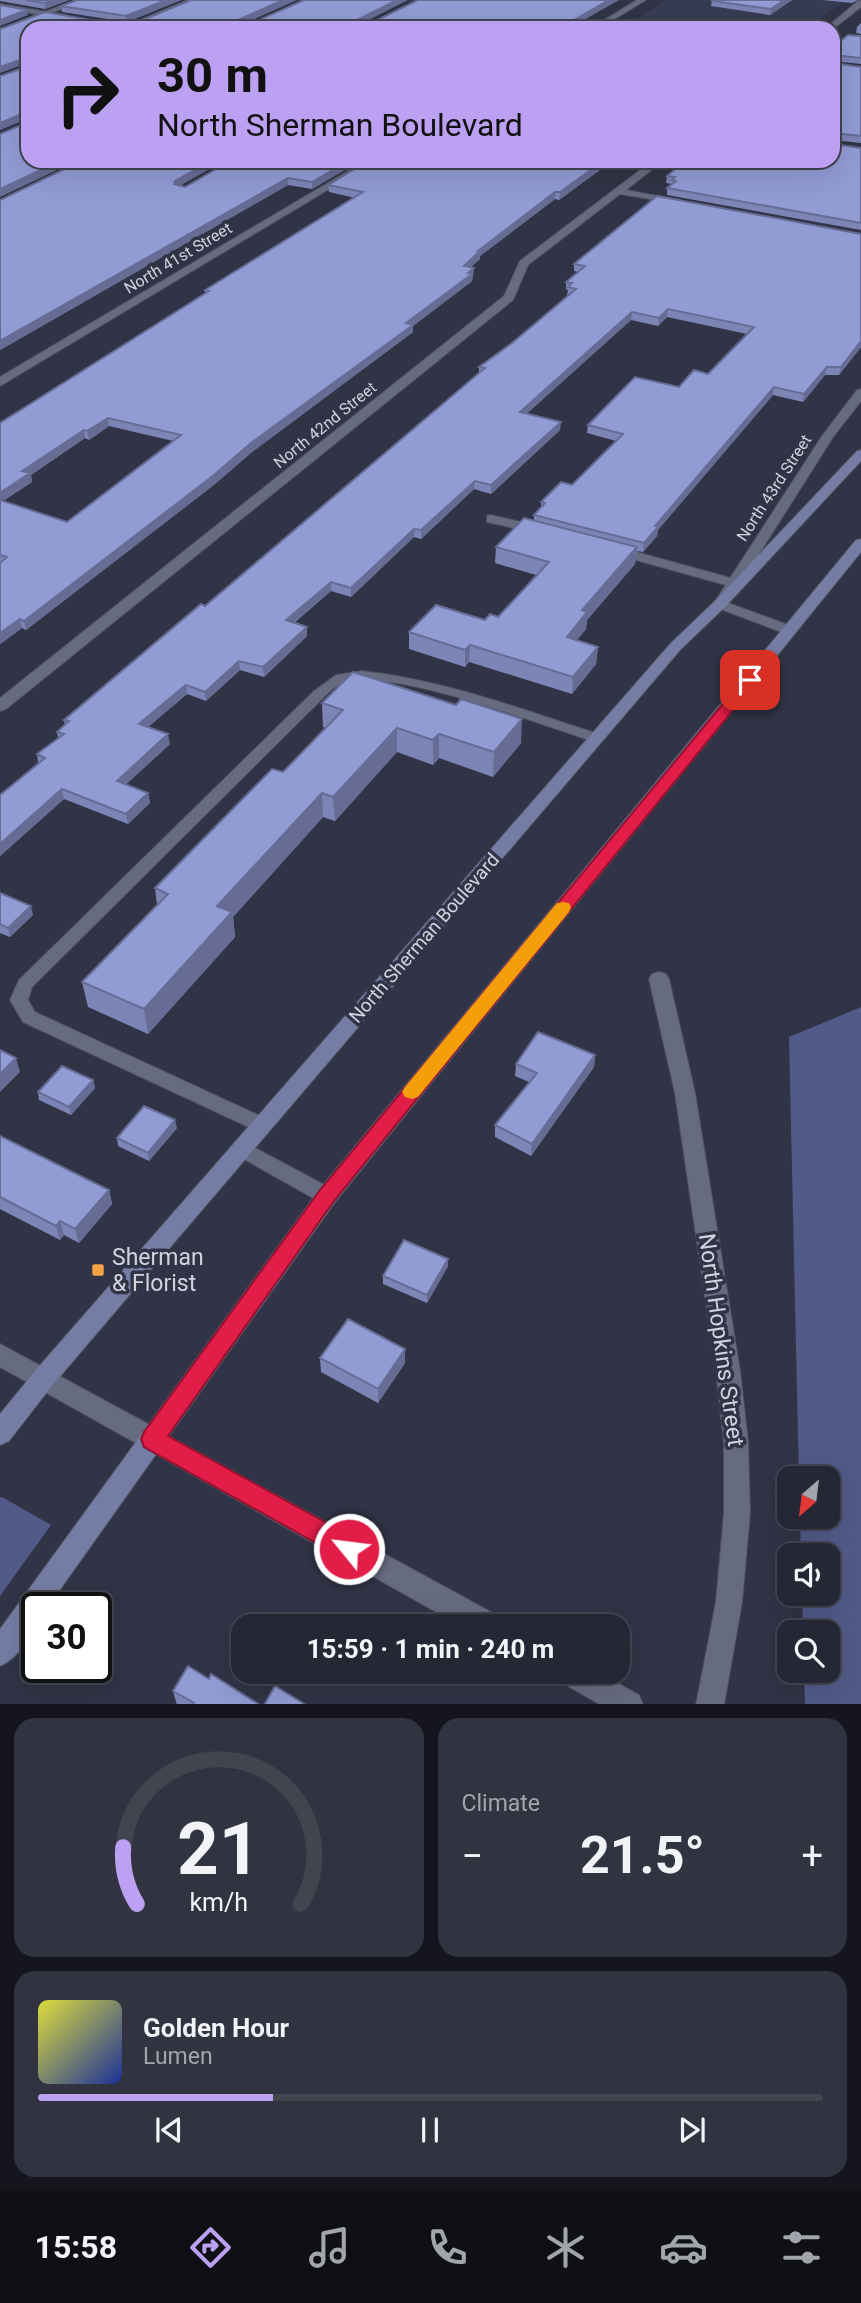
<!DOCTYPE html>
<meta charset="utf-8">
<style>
body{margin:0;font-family:Roboto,sans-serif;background:#313340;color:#f1f3f6;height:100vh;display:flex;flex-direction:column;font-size:26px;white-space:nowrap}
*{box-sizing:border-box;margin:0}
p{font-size:23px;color:#a3a5ac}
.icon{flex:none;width:38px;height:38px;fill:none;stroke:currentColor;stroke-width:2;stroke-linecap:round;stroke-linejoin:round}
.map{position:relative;height:1704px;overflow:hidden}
.panel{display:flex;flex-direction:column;gap:14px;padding:14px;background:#14151d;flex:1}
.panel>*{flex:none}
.guide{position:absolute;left:21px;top:21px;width:819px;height:147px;border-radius:21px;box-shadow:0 7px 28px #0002,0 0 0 2px #42444f;background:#bca0f2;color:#111;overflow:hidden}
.needle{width:46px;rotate:208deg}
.controls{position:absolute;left:777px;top:1466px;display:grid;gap:14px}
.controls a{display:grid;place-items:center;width:63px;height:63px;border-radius:14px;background:#252734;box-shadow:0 7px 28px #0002,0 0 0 2px #42444f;font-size:35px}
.speed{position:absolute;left:21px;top:1592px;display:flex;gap:14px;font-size:35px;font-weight:700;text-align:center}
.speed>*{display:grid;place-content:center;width:91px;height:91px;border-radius:50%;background:#252734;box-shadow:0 7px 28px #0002,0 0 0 2px #42444f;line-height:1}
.speed .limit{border:4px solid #111;border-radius:10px;background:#fff;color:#111}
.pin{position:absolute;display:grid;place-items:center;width:60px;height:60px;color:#fff;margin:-30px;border-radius:14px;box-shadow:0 4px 10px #0006}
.me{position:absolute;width:77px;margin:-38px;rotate:299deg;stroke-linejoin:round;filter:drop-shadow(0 0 5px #0008)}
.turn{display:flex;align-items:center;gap:24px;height:147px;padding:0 21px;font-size:32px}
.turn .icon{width:91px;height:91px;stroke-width:2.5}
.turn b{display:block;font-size:49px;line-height:60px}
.big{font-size:52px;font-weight:700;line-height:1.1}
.panel .card{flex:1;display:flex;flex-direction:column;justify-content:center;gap:10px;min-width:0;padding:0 24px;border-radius:21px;background:#313340}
.panel .dial{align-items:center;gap:0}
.dial svg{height:182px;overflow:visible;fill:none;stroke:#42444f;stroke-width:7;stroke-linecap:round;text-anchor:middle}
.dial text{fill:#f1f3f6;stroke:none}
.song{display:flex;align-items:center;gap:21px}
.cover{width:84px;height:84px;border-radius:10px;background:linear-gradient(135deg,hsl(60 70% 55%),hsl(230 70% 35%))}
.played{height:7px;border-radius:4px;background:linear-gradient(90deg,#bca0f2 30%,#42444f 30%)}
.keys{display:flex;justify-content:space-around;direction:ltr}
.heat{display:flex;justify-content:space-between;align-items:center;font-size:38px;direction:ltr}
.panel .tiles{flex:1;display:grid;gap:14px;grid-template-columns:1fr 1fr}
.card:last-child{grid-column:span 2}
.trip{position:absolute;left:231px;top:1614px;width:399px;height:70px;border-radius:21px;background:#252734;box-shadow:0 7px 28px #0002,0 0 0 2px #42444f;font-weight:700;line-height:70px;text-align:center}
.tabs{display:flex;height:112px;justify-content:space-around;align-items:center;background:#0f1015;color:#a3a5ac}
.tabs .icon{width:49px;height:49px}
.tabs .active{color:#bca0f2}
.tabs b{font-size:32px;color:#f1f3f6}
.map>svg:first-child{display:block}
</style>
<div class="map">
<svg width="861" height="1705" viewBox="0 0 861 1705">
<rect width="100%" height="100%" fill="#313446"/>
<!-- built -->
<path fill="#373c54" d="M666 0H846L807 28H621Z"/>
<!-- green -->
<path fill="#525a88" d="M861 1007V1704H805L804 1671H828V1633H803L802 1594H828V1556H801L800 1517H828V1479H799L789 1037Z
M2 1497 51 1525 0 1596V1498Z"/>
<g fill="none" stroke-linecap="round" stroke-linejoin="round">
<!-- service casing -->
<g stroke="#4d505e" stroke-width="2">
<path id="service" d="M76 0H85L0 33V29Z
M491 515 543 527 545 530 539 534 487 522V516Z
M618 547 738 580 739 583 733 587 614 554 612 551Z
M720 600 794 627 796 630 789 634 784 633 715 607V601Z
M362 671C445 680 523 710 602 735L604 738 597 742 592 741C538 724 397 669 346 682 337 684 330 691 324 697L32 987 28 1000 35 1012 269 1120 271 1125 269 1130 262 1132 255 1130 23 1022 10 1000 19 980 314 691 336 675Z
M242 1141 334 1190 337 1196 334 1202 327 1204 320 1202 235 1154 232 1149 235 1144Z"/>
</g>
<!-- minor casing -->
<g stroke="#4d505e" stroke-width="2">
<path id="minor" d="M188 0H198L131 28H121Z
M637 0H646L600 28H591Z
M858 1H861V7L833 29 826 28Z
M0 4 66 15 70 17 66 19 0 8Z
M365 161H376L0 386V377Z
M652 161H663L626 190 679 200V204L620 194 528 265 513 300 6 709 0 711V698L504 296 520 261Z
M659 972 666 974 669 979 695 1093 740 1371 748 1442 750 1513 742 1602 724 1705H696L716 1602 724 1513V1442L716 1371 675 1093 649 979 652 974Z
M152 1427 498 1616 501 1626H461L143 1447 140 1439 143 1431Z
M555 1671H596L639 1695 643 1705H601L559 1681Z"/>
</g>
<!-- tertiary casing -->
<g stroke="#4d505e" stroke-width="2">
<path id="tertiary" d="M861 389V401L833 437 730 600 723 604 718 603 716 600 822 436 857 390Z
M0 1344 161 1431 164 1439 161 1447 152 1451 143 1447 0 1367Z"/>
</g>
<!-- secondary casing -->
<g stroke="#4d505e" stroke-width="2">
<path id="secondary" d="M861 450V461L725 607 681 649 51 1387 9 1441 0 1445V1414L35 1371 671 643 715 601 857 451Z
M861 539V552L335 1202 47 1608H37C37 1629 20 1658 0 1666V1629L319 1190 856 540Z"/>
</g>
<!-- service -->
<use href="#service" fill="#676b7f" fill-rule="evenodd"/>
<!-- minor -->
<use href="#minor" fill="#676b7f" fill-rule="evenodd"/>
<!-- tertiary -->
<use href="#tertiary" fill="#676b7f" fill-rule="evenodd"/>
<!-- secondary -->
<use href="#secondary" fill="#767da4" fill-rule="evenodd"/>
</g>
<!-- wall -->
<path fill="#7d85b6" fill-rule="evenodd" d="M0 0H69L45 9 0 1Z
M181 0 127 22 62 12 61 6Z
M713 0H792L770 15 711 6 712 1Z
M823 0H858L852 3Z
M861 23V34L856 33 857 27Z
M861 36V64L833 61 834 63 861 67V143L833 140 834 144 861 148V230L667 195V188L672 184 666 183 667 176 833 161V51L835 46Z
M360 161 312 189 288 185 0 350V200L179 186 185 187Z
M368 161H612L559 200 555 199 480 256V259L471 267 474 268 472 281 413 326V332L252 452 215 484 26 630 22 628 0 644V423L205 293V290L355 198 329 192 328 185ZM109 426 173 441 67 522 3 501 32 482 31 475 85 438 89 440Z
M861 234V347L839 375H825L803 402 773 395 658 530 657 536 643 552 637 551 635 564 587 620 586 629 577 640 598 647 596 664 572 694 469 662 465 667 409 649V632L498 617 536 575 495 563 496 547 534 521V515L541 508V502L572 485 616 441 587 433 588 425 708 374 747 334 667 317 658 326 631 320 527 413 560 430 491 494 474 489 421 539 414 537 351 597 331 591 294 623 307 636 264 677 240 670 206 701 187 694 148 727 170 744 125 785 148 793 150 803 128 824 64 799 0 856V795L38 763 37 754 58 738 57 732 65 725 64 720 205 606 479 373V367L512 343 569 295H567L568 290 566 289V282L578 272 574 271V264Z
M322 703 521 743 493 777 439 758 433 765 397 752 335 821 323 817 233 917 235 937 148 1034 88 1007 82 982 157 905 155 888 283 772 326 728 323 727Z
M0 893 33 915 10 937 0 933Z
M595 1055 594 1067 531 1156 495 1137V1125L529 1082 515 1076 516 1064Z
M93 1080 95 1088 71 1115 39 1100 38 1092Z
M177 1128 149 1161 118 1146 117 1138Z
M0 1136 109 1190 112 1204 79 1243 64 1235 60 1240 0 1209Z
M448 1266 427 1303 383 1284V1276Z
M405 1349V1363L378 1403 321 1372 320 1358Z
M209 1679 260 1705H177L173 1691Z"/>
<!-- shaded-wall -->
<path fill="#666c94" d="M53 0H69L45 9V3Z
M166 0H181L127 22 126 16Z
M283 0H297L239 26 237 24 238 20Z
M397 0H408L357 26 356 28 357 20Z
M609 0H619L570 28H560Z
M784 0H792L770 15 771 9Z
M27 10 28 15 0 26V20Z
M28 57V63L0 73V67Z
M26 112 27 119 0 130V123Z
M60 161H76L0 197V189Z
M211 161H224L176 188 174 184 175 181Z
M348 161H360L312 189V182Z
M603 161H612L559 200 560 192Z
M288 178V185L0 350V341Z
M555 192V199L480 256V259L464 273V266L478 251Z
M474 268 472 281 413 326V332L252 452 215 484 26 630 24 621 406 323Z
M668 309 667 317 658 326 659 318Z
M632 312 631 320 520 420V412Z
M861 341V347L839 375 841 367Z
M827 367 825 375 803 402 804 394Z
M774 387 773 395 658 530 657 536 643 552 644 543 655 526Z
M108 418 109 426 89 440 87 431Z
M561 422 560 430 491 494V485Z
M84 430 85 438 31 475 32 482 0 503V493L22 471Z
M475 481 474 489 421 539V530Z
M414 529V537L351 597V588Z
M637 547 635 564 587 620 586 629 565 654 567 637 582 610Z
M331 582V591L286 629V620Z
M20 619 22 628 0 644V633Z
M307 627V636L264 677 263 667Z
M470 645 469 662 465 667V650Z
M598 647 596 664 572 694 573 677Z
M239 661 240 670 206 701 205 692Z
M186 685 187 694 141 733 139 724Z
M522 719 521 743 493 777 494 752Z
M397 728V752L335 821 333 797Z
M168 734 170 744 119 791 117 781Z
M439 734V758L433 765V740Z
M62 789 64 799 0 856V844Z
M148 793 150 803 128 824 126 814Z
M322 793 323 817 233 917 235 937 148 1034 144 1009 217 906Z
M31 906 33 915 10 937 8 928Z
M595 1055 594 1067 531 1156 532 1144Z
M16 1058 20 1072 0 1092V1074Z
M93 1080 95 1088 71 1115 69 1107Z
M175 1120 177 1128 149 1161 148 1153Z
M109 1190 112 1204 79 1243 75 1229Z
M60 1221 64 1235 60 1240 56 1226Z
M448 1259V1266L427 1303V1295Z
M405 1349V1363L378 1403V1389Z"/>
<!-- building -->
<path fill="#919bd4" stroke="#666c94" stroke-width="2" d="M26 0H53L45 3Z
M77 0H166L126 16 61 6Z
M191 0H283L238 20 237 24H250L304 0H397L357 20 356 24H369L418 0H609L560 28H28V57L0 67V29L45 12 120 25H138L140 21Z
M713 0H784L771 9 712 1Z
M0 5 27 10 0 20Z
M848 35 861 36V58L833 55V50L838 46H835Z
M833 60 834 63 861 67V136L833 133Z
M28 66V113L26 112 0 123V76Z
M28 122V161H60L0 189V134Z
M833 138 834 144 861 148V223L667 188 676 181 672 180 675 177 667 176 685 161H833Z
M81 161H211L175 181 174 184 185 187 230 161H348L312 182 288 178 0 341V200Z
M368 161H603L560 192H555L478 251H480L464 266 474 268 468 273 472 274 406 323 413 325 251 443 214 475 24 621 20 619 0 633V563L7 557 0 555V500L67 522 181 435 108 418 87 431 84 430 22 471 30 473 0 493V423L209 291 205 290 363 192 328 185Z
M657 196 861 234V341L841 367H827L804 394 774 387 655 526 658 527 644 543 534 515 545 503 541 502 561 482 572 485 623 434 588 425 635 377 679 387 694 370 708 374 754 327 668 309 659 318 632 312 520 412 561 422 491 485 475 481 421 530 414 529 351 588 331 582 286 620 307 627 263 667 239 661 205 692 186 685 139 724 168 734 117 781 148 793 126 814 62 789 0 844V795L45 758 37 754 64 734 57 732 69 721 64 720 201 604 205 606 485 368 479 367 512 343 576 289 568 287 572 283 566 282 585 266 574 264Z
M524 518 637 547 582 610 587 612 567 637 598 647 573 677 470 645 465 650 409 632 436 605 485 620 490 614 498 617 549 562 496 547Z
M353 672 456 705 461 699 522 719 494 752 439 734 433 740 397 728 333 797 322 793 217 906 232 912 144 1009 82 982 168 894 155 888 272 769 283 772 343 710 322 703Z
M0 893 31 906 8 928 0 924Z
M538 1032 595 1055 532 1144 495 1125 537 1073 516 1064Z
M0 1050 16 1058 0 1074Z
M62 1066 93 1080 69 1107 38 1092Z
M144 1106 175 1120 148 1153 117 1138Z
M0 1136 109 1190 75 1229 60 1221 56 1226 0 1197Z
M404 1240 448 1259 427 1295 383 1276Z
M348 1319 405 1349 378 1389 320 1358Z
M188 1666 209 1679 211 1674 260 1705H193L194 1703 173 1691Z
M275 1686 306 1705H264Z"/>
<!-- route -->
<path fill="#e11d48" stroke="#92132f" stroke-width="2" d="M750 676 755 677V683L334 1201 168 1436 358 1540 361 1549 358 1557 349 1561 341 1557 144 1447 141 1439 144 1432 320 1190 745 677Z"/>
<!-- slow -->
<path fill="#f59e0b" d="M563 902 569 903 571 907 569 912 418 1097 412 1099 405 1097 402 1092 405 1087 557 903Z"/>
<!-- markers -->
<rect fill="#f5a345" stroke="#313446" stroke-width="2.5" x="91" y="1263" width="14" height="14" rx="3.5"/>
<g text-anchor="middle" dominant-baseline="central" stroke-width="7" stroke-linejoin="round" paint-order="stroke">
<!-- far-street labels -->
<g font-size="16" fill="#d1d4df" stroke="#313446">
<text transform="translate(178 258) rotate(-31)">North 41st Street</text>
<text transform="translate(325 425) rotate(-39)">North 42nd Street</text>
<text transform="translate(774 488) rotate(-57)">North 43rd Street</text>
</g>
<!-- street labels -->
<g font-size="19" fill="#d1d4df" stroke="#313446">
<text transform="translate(424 938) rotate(-49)">North Sherman Boulevard</text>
</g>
<!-- near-poi labels -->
<g font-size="23" fill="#d1d4df" stroke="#313446" text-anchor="start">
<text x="112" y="1257">Sherman<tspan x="112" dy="26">&amp; Florist</tspan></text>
</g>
<!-- near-street labels -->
<g font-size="23" fill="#d1d4df" stroke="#313446">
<text transform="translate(721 1340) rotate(82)">North Hopkins Street</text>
</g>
</g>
</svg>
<div class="controls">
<a><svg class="needle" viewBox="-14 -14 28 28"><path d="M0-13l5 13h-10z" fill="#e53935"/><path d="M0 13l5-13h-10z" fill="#a3a5ac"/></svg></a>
<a><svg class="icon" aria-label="sound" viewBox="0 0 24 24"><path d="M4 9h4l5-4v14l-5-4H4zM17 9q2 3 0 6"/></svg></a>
<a><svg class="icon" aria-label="search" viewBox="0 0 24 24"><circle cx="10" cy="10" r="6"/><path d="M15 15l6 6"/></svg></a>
</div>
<div class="speed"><div class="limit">30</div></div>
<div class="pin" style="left:750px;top:680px;background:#d93025"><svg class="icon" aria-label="arrive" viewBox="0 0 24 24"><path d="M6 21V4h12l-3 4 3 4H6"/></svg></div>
<svg class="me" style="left:349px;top:1549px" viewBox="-20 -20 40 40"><circle r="17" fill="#e11d48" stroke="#fff" stroke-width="3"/><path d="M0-11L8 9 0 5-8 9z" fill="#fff"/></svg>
<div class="trip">15:59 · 1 min · 240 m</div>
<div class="guide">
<div class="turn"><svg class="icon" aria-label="right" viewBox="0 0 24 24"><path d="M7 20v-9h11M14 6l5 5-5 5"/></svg><div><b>30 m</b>North Sherman Boulevard</div></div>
</div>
</div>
<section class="panel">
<div class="tiles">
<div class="card dial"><svg viewBox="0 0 100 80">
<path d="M14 69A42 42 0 1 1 86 69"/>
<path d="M14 69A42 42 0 0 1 8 44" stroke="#bca0f2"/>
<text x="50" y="56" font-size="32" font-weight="700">21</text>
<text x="50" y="72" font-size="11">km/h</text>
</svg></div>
<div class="card"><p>Climate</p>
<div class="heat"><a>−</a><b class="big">21.5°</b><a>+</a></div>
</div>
<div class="card">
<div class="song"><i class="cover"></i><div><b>Golden Hour</b><p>Lumen</p></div></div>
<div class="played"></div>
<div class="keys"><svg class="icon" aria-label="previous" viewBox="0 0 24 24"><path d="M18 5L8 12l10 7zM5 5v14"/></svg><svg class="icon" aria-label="pause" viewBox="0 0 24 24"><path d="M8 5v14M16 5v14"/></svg><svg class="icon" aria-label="next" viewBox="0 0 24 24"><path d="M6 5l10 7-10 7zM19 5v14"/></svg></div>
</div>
</div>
</section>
<nav class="tabs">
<b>15:58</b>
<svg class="icon active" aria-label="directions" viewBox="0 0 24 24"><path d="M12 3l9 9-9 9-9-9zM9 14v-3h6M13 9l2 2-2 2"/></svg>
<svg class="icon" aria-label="music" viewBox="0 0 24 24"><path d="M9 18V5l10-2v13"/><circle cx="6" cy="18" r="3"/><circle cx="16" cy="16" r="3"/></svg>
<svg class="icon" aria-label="phone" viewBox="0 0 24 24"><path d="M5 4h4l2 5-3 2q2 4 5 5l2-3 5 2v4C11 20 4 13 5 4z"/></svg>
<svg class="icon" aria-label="climate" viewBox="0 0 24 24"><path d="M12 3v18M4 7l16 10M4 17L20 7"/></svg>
<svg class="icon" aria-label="car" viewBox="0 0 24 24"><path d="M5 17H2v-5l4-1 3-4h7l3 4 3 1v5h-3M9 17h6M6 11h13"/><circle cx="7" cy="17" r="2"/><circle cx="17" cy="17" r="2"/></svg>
<svg class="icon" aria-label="filters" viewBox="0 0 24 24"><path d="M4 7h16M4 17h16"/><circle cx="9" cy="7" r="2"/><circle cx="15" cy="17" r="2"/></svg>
</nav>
